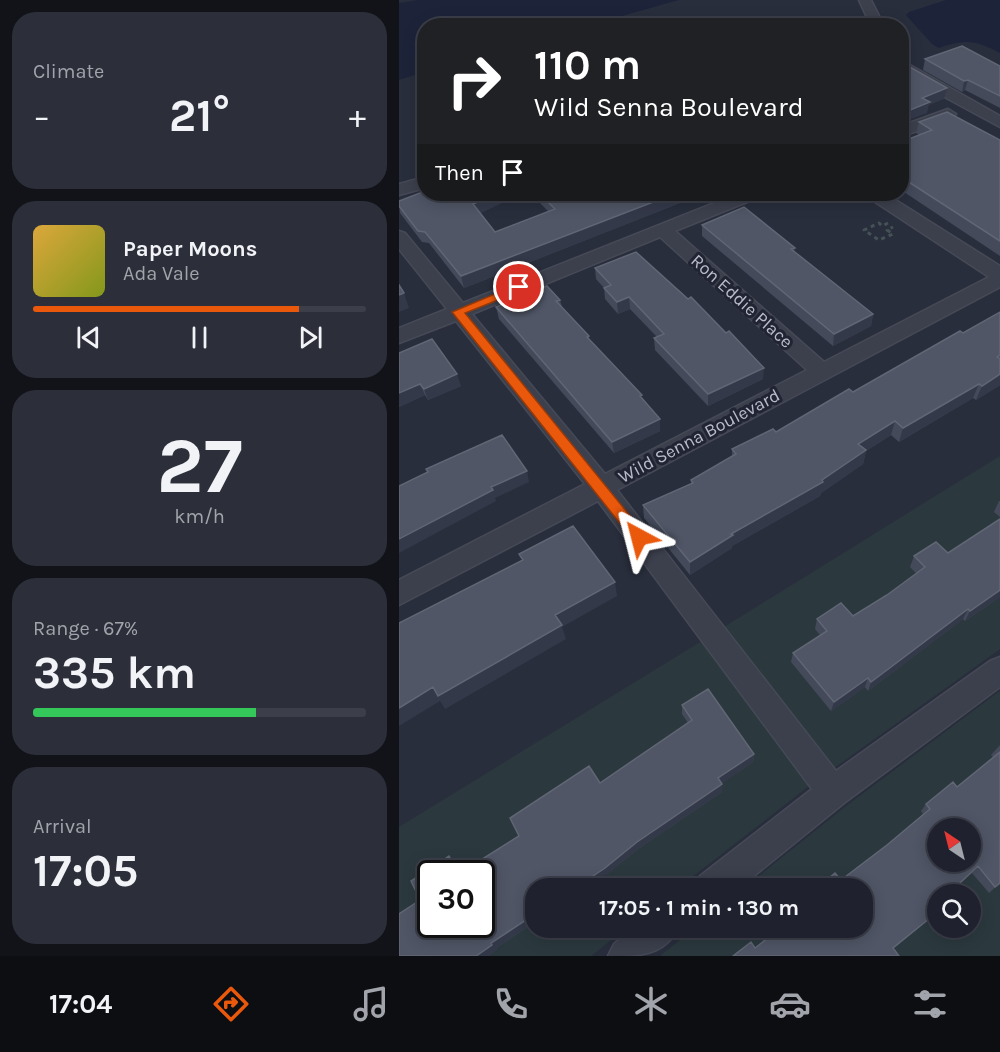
<!DOCTYPE html>
<meta charset="utf-8">
<style>
body{margin:0;font-family:Karla,sans-serif;background:#2c2f3a;color:#f1f3f6;height:100vh;display:flex;flex-direction:column;font-size:22px;white-space:nowrap}
*{box-sizing:border-box;margin:0}
p{font-size:20px;color:#a1a4aa}
.icon{flex:none;width:33px;height:33px;fill:none;stroke:currentColor;stroke-width:2;stroke-linecap:round;stroke-linejoin:round}
.map{position:relative;flex:1;overflow:hidden}
.sheet{display:flex;flex-direction:column;gap:12px;padding:12px;background:#111319;width:399px}
.sheet>*{flex:none}
.top-card{position:absolute;left:18px;top:18px;width:492px;height:183px;border-radius:24px;box-shadow:0 3px 15px #0003,0 0 0 2px #3c3f4a;background:#202124;color:#fff;overflow:hidden}
.needle{width:39px;rotate:325deg}
.controls{position:absolute;left:528px;top:818px;display:grid;gap:12px}
.controls a{display:grid;place-items:center;width:54px;height:54px;border-radius:50%;background:#1f222e;box-shadow:0 3px 15px #0003,0 0 0 2px #3c3f4a;font-size:30px}
.speed{position:absolute;left:18px;top:860px;display:flex;gap:12px;font-size:30px;font-weight:700;text-align:center}
.speed>*{display:grid;place-content:center;width:78px;height:78px;border-radius:50%;background:#1f222e;box-shadow:0 3px 15px #0003,0 0 0 2px #3c3f4a;line-height:1}
.speed .limit{border:3px solid #111;border-radius:9px;background:#fff;color:#111}
.pin{position:absolute;display:grid;place-items:center;width:51px;height:51px;color:#fff;margin:-26px;border:3px solid #fff;border-radius:50%;box-shadow:0 2px 6px #0007}
.me{position:absolute;width:66px;margin:-33px;rotate:322deg;stroke-linejoin:round;filter:drop-shadow(0 0 4px #0008)}
.turn{display:flex;align-items:center;gap:21px;height:126px;padding:0 18px;font-size:27px}
.turn .icon{width:78px;height:78px;stroke-width:2.5}
.turn b{display:block;font-size:42px;line-height:51px}
.then{display:flex;align-items:center;height:57px;padding:0 18px;background:#0003;gap:12px;font-size:22px}
.big{font-size:45px;font-weight:700;line-height:1.1}
.sheet .card{flex:1;display:flex;flex-direction:column;justify-content:center;gap:9px;min-width:0;padding:0 21px;border-radius:24px;background:#2c2f3a}
.sheet .dial{align-items:center;gap:0}
.dial b{font-size:78px;line-height:1}
.song{display:flex;align-items:center;gap:18px}
.cover{width:72px;height:72px;border-radius:9px;background:linear-gradient(135deg,hsl(40 70% 55%),hsl(70 70% 35%))}
.played{height:6px;border-radius:3px;background:linear-gradient(90deg,#ea580c 80%,#3c3f4a 80%)}
.keys{display:flex;justify-content:space-around;direction:ltr}
.heat{display:flex;justify-content:space-between;align-items:center;font-size:33px;direction:ltr}
.charge{height:9px;border-radius:4px;background:linear-gradient(90deg,#34c759 67%,#3c3f4a 0)}
.trip{position:absolute;left:126px;top:878px;width:348px;height:60px;border-radius:24px;background:#1f222e;box-shadow:0 3px 15px #0003,0 0 0 2px #3c3f4a;font-weight:700;line-height:60px;text-align:center}
.tab-bar{display:flex;height:96px;justify-content:space-around;align-items:center;background:#0c0e12;color:#a1a4aa}
.tab-bar .icon{width:42px;height:42px}
.tab-bar .selected{color:#ea580c}
.tab-bar b{font-size:27px;color:#f1f3f6}
main{display:flex;flex:1;min-height:0}
.map>svg:first-child{display:block}
</style>
<main>
<section class="sheet">
<div class="card"><p>Climate</p>
<div class="heat"><a>−</a><b class="big">21°</b><a>+</a></div>
</div>
<div class="card">
<div class="song"><i class="cover"></i><div><b>Paper Moons</b><p>Ada Vale</p></div></div>
<div class="played"></div>
<div class="keys"><svg class="icon" aria-label="previous" viewBox="0 0 24 24"><path d="M18 5L8 12l10 7zM5 5v14"/></svg><svg class="icon" aria-label="pause" viewBox="0 0 24 24"><path d="M8 5v14M16 5v14"/></svg><svg class="icon" aria-label="next" viewBox="0 0 24 24"><path d="M6 5l10 7-10 7zM19 5v14"/></svg></div>
</div>
<div class="card dial"><b>27</b><p>km/h</p></div>
<div class="card"><p>Range · 67%</p><b class="big">335 km</b><div class="charge"></div></div>
<div class="card"><p>Arrival</p><b class="big">17:05</b></div>
</section>
<div class="map">
<svg width="601" height="956" viewBox="0 0 601 956">
<rect width="100%" height="100%" fill="#292e3d"/>
<!-- green -->
<path fill="#2b393e" fill-rule="evenodd" d="M601 456V649L435 768 325 627Z
M303 641 411 785 279 888H136V927H229L192 956H0V827ZM32 873H82V924H32Z
M601 691V956H261L297 927H464V888H345L446 807ZM538 828H572V861H538ZM538 894H572V927H538Z"/>
<!-- water -->
<path fill="#1d243a" d="M19 0H280L191 25 26 26 25 72 0 80V3Z
M547 0H601V53C575 40 568 39 540 48L533 44 507 15 510 12Z"/>
<g fill="none" stroke-linecap="round" stroke-linejoin="round">
<!-- minor casing -->
<g stroke="#464956" stroke-width="3">
<path id="minor" d="M460 0H472L485 26H472Z
M502 60 601 116V127L527 87 502 71Z
M549 109 557 114 554 117 502 137V126Z
M26 177V188L0 195V184Z
M338 194H361L358 198 276 231 425 362 590 277 470 198 468 194H487L601 266V287L218 490 437 771 591 661 601 657V687L445 803 340 888H296L301 876 413 789 199 501 0 605V580L186 484 57 321 0 343V328L48 309 0 249V231L6 233 64 303ZM261 237 408 370 206 474 73 314Z
M235 927H280C265 956 242 956 209 956L215 944Z"/>
</g>
<!-- path -->
<path stroke="#445256" stroke-width="3" stroke-dasharray="4 4" stroke-linecap="butt" d="M448 194 457 200
M489 223 483 226 480 223 465 230 480 240 494 234 488 230 494 227"/>
<!-- minor -->
<use href="#minor" fill="#3c404d" fill-rule="evenodd"/>
</g>
<!-- wall -->
<path fill="#444a5a" d="M526 59 601 66V108L566 90 563 92 524 70Z
M520 122 601 140V256L502 190V142L520 135 517 133Z
M26 194H126L115 197 81 213 96 232 150 212 132 194H298L291 196V199L65 288 30 243 23 242 1 213 0 201Z
M303 225 396 248 395 252 474 314 472 326 434 346 303 236Z
M196 268 364 379 309 406 256 350 255 338 258 337 231 309 219 314 206 299 205 288 197 279Z
M161 300 163 307 190 336V340L261 419V431L215 453 100 319 97 307Z
M601 312V385L577 400 574 398 500 442 492 435 467 451 464 464 422 493 421 496 333 546V548L291 575 245 518 244 505 292 484V480L333 457V449L377 432 454 392 564 333Z
M0 353 62 386 29 400 26 395 0 407Z
M600 501H601V517L595 512Z
M601 519V597L566 621 564 619 469 691 466 687 432 711 392 662 394 653 421 635 416 629 418 619 454 616 488 595 518 574 511 567 515 556 549 553Z
M283 705 355 754 354 762 323 783V792L239 849 208 874 136 888V922L97 948 98 950 21 900 56 862 61 873 201 783 289 723 283 714Z
M601 745V883L590 893 573 873 550 894H538L532 910 530 919 494 949 356 948 488 845 524 814 522 811 527 804 558 787 594 757 592 755Z"/>
<!-- shaded-wall -->
<path fill="#34394a" d="M569 80 566 90 563 92 565 81Z
M548 88 545 99 530 105 528 113 502 123 504 113 523 98Z
M96 194H126L115 197 76 216 74 204Z
M275 194H298L291 196V199L65 288 62 276Z
M5 293 10 308 0 312V295Z
M230 297 231 309 219 314 218 302Z
M474 314 472 326 434 346 435 334Z
M365 368 364 379 309 406V394Z
M58 374 62 386 29 400 25 389Z
M601 374V385L577 400 583 386Z
M21 384 26 395 0 407V393Z
M580 384 574 398 500 442 504 428Z
M261 419V431L215 453 213 442Z
M496 421 492 435 467 451 464 464 422 493 421 496 333 546V548L291 575V562L332 534 423 480 459 444Z
M128 471 130 482 96 498 97 501 0 553V539L92 487Z
M216 582 218 596 163 627 167 639 46 709 41 701 0 726V708L156 615Z
M601 590V597L566 621 571 611Z
M569 609 564 619 469 691 472 682Z
M469 678 466 687 432 711 435 702Z
M355 754 354 762 319 786V778Z
M323 784V792L239 849 208 874 188 888H176L238 842Z
M50 856 56 862 61 873H59Z
M136 914V922L97 948 98 950 90 956H77L92 943Z
M536 914 530 919 489 953 494 948Z"/>
<!-- building -->
<path fill="#505666" stroke="#616675" stroke-width="1.5" fill-rule="evenodd" d="M563 46 601 66V96L569 80 565 81 526 59Z
M509 66 548 88 523 98 531 102 504 113 502 112V68Z
M548 112 601 140V241L502 177V142L533 130 520 122Z
M26 191V194H96L74 204 96 232 156 209 141 194H275L62 276 26 232 19 231 0 206V201Z
M345 207 396 248 392 249 474 314 435 334 303 225Z
M237 252 289 299 292 297 327 333 330 331 365 368 309 394 255 338 265 334 230 297 218 302 205 288 212 285 196 268Z
M0 285 5 293 0 295Z
M148 286 161 300 157 301 190 336 188 337 243 395 241 396 261 419 213 442 97 307Z
M601 312V355L598 357 601 359V374L583 386 580 384 504 428 496 421 459 444 467 450 423 480 424 482 332 534 334 535 291 562 244 505 294 483 292 480 337 454 333 449 374 429 377 432 450 389 454 392 561 331 564 333Z
M33 339 58 374 25 389 21 384 0 393V353Z
M103 435 128 471 92 487 94 490 0 539V486L29 472 27 469Z
M601 519V590L571 611 569 609 472 682 469 678 435 702 394 653 428 631 418 619 442 603 454 616 488 595 526 567 515 556 537 542 549 553Z
M174 526 216 582 156 615 163 625 39 696 34 687 0 708V623L124 560 120 554Z
M309 689 355 754 319 778 323 784 238 842 206 868 176 888H136V914L92 943 93 945 77 956H0V914L21 900 12 881 50 856 59 873H32V924H82V873H61L120 836 111 818 190 766 201 783 293 720 283 705Z
M601 752V883L596 887 579 866 549 894H538V903L532 909 536 914 494 948 500 956H334L352 942 356 948 383 927H464V888H418L436 873 442 880 488 845 531 809 527 804 554 782 558 787ZM538 828H572V861H538Z"/>
<!-- route -->
<path fill="#ea580c" stroke="#983908" stroke-width="1.5" d="M120 284 124 285V290L66 313 245 533 247 537 245 541H235L53 312Z"/>
<g text-anchor="middle" dominant-baseline="central" stroke-width="6" stroke-linejoin="round" paint-order="stroke">
<!-- street labels -->
<g font-size="18" fill="#b9bcc8" stroke="#212533">
<text transform="translate(343 301) rotate(42)">Ron Eddie Place</text>
<text transform="translate(300 436) rotate(-28)">Wild Senna Boulevard</text>
</g>
</g>
</svg>
<div class="controls">
<a><svg class="needle" viewBox="-14 -14 28 28"><path d="M0-13l5 13h-10z" fill="#e53935"/><path d="M0 13l5-13h-10z" fill="#a1a4aa"/></svg></a>
<a><svg class="icon" aria-label="search" viewBox="0 0 24 24"><circle cx="10" cy="10" r="6"/><path d="M15 15l6 6"/></svg></a>
</div>
<div class="speed"><div class="limit">30</div></div>
<div class="pin" style="left:120px;top:287px;background:#d93025"><svg class="icon" aria-label="arrive" viewBox="0 0 24 24"><path d="M6 21V4h12l-3 4 3 4H6"/></svg></div>
<svg class="me" style="left:240px;top:537px" viewBox="-20 -20 40 40"><path d="M0-17L14 15 0 8-14 15z" fill="#ea580c" stroke="#fff" stroke-width="4"/></svg>
<div class="trip">17:05 · 1 min · 130 m</div>
<div class="top-card">
<div class="turn"><svg class="icon" aria-label="right" viewBox="0 0 24 24"><path d="M7 20v-9h11M14 6l5 5-5 5"/></svg><div><b>110 m</b>Wild Senna Boulevard</div></div>
<div class="then">Then<svg class="icon" aria-label="arrive" viewBox="0 0 24 24"><path d="M6 21V4h12l-3 4 3 4H6"/></svg></div>
</div>
</div>
</main>
<nav class="tab-bar">
<b>17:04</b>
<svg class="icon selected" aria-label="directions" viewBox="0 0 24 24"><path d="M12 3l9 9-9 9-9-9zM9 14v-3h6M13 9l2 2-2 2"/></svg>
<svg class="icon" aria-label="music" viewBox="0 0 24 24"><path d="M9 18V5l10-2v13"/><circle cx="6" cy="18" r="3"/><circle cx="16" cy="16" r="3"/></svg>
<svg class="icon" aria-label="phone" viewBox="0 0 24 24"><path d="M5 4h4l2 5-3 2q2 4 5 5l2-3 5 2v4C11 20 4 13 5 4z"/></svg>
<svg class="icon" aria-label="climate" viewBox="0 0 24 24"><path d="M12 3v18M4 7l16 10M4 17L20 7"/></svg>
<svg class="icon" aria-label="car" viewBox="0 0 24 24"><path d="M5 17H2v-5l4-1 3-4h7l3 4 3 1v5h-3M9 17h6M6 11h13"/><circle cx="7" cy="17" r="2"/><circle cx="17" cy="17" r="2"/></svg>
<svg class="icon" aria-label="filters" viewBox="0 0 24 24"><path d="M4 7h16M4 17h16"/><circle cx="9" cy="7" r="2"/><circle cx="15" cy="17" r="2"/></svg>
</nav>
